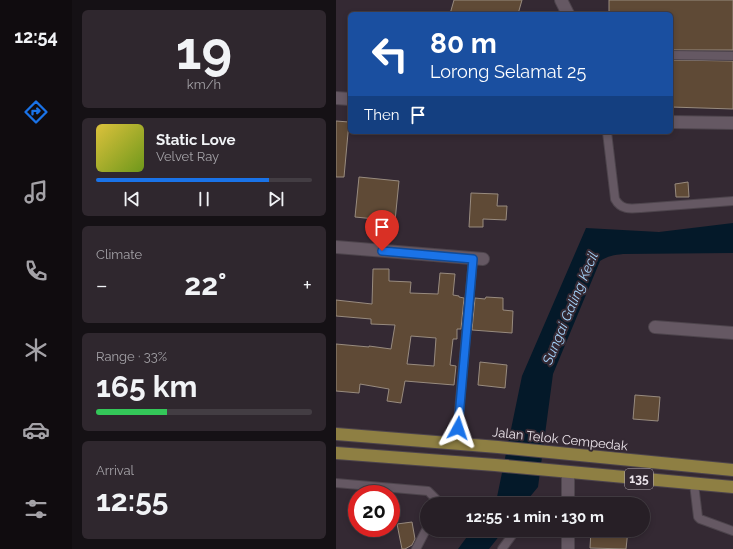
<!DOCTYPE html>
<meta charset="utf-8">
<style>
body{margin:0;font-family:Raleway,sans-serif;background:#2f272e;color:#f1f3f6;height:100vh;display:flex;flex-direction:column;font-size:15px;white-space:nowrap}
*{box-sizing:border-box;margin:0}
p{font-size:13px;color:#a4a2a7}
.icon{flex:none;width:22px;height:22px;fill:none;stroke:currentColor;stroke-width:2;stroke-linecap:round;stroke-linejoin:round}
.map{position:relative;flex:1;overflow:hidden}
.details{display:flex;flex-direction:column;gap:10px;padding:10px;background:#151115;width:264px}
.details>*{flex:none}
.banner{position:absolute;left:12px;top:12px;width:325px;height:122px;border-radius:6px;box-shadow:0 2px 6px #0003,0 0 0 1px #433d43;background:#1a4fa0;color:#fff;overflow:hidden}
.speed{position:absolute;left:12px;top:485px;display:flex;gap:8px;font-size:20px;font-weight:700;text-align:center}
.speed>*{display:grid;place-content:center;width:52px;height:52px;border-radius:50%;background:#271f26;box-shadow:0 2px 6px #0003,0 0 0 1px #433d43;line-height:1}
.speed .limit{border:6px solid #d22;background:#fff;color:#111}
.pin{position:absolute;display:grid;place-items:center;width:34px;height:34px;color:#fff;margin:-41px -17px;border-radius:50% 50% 50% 0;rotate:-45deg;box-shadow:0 0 4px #0007}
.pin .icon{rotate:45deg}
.me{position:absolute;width:44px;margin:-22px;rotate:5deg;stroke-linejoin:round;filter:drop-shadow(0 0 3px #0008)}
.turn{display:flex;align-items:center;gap:14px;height:84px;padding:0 16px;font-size:18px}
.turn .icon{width:52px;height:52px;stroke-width:2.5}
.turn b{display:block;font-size:28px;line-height:34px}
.then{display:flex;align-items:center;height:38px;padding:0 16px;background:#0003;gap:8px;font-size:15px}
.big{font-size:30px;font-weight:700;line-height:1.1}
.details .card{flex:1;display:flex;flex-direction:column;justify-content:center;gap:6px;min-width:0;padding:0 14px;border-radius:6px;background:#2f272e}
.details .dial{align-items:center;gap:0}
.dial b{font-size:52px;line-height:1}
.song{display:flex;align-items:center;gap:12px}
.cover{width:48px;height:48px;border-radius:6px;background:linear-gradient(135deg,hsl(50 70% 55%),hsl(80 70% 35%))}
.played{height:4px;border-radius:2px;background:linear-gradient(90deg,#1a73e8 80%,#433d43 80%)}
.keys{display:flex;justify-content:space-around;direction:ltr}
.heat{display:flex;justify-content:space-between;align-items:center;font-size:22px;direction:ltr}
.charge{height:6px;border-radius:3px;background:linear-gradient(90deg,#34c759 33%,#433d43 0)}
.trip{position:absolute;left:84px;top:497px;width:230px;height:40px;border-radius:20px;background:#271f26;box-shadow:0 2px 6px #0003,0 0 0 1px #433d43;font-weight:700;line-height:40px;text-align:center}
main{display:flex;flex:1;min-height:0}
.tabs{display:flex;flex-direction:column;width:72px;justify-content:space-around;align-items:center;background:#100c0f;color:#a4a2a7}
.tabs .icon{width:28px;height:28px}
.tabs .selected{color:#1a73e8}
.tabs b{font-size:18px;color:#f1f3f6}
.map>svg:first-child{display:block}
</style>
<main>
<nav class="tabs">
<b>12:54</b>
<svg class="icon selected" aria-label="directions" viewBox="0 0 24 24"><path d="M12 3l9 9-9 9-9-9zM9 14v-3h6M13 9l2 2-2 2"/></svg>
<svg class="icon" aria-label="music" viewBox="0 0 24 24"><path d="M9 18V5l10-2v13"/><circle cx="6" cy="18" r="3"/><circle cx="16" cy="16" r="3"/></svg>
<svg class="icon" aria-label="phone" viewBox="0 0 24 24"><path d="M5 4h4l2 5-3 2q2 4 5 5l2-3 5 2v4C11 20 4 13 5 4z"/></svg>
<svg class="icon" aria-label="climate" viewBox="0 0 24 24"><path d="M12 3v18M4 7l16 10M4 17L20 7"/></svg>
<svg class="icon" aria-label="car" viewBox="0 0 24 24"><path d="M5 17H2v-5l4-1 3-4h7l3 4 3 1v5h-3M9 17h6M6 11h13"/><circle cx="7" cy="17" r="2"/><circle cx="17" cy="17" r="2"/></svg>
<svg class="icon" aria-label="filters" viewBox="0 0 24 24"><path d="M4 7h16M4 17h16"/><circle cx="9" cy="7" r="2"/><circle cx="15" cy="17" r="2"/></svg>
</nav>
<section class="details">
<div class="card dial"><b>19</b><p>km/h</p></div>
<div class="card">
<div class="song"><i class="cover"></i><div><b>Static Love</b><p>Velvet Ray</p></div></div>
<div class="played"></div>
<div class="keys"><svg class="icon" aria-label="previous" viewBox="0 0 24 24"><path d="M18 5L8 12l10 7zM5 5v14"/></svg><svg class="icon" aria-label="pause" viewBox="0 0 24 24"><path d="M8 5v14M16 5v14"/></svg><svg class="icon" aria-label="next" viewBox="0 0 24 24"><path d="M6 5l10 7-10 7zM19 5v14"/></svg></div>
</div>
<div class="card"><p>Climate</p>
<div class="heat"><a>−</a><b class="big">22°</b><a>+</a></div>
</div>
<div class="card"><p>Range · 33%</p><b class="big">165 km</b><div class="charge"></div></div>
<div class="card"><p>Arrival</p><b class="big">12:55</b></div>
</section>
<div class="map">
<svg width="397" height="549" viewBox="0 0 397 549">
<rect width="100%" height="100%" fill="#342933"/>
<!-- water -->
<path fill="#041929" d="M397 223V253L287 254C278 255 272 256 264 261L217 374 202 487 188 504H156L161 497 186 376 250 228 323 232Z
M136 530H168L153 549H122Z"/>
<!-- building -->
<path fill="#5f4a36" stroke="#988b7f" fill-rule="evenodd" d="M118 0H186L182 14H114Z
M273 0H397V50H335V14H273Z
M335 60 397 61V109L335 107Z
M0 121 13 122 8 177H0Z
M23 177 63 181 59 221 19 217Z
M352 182 353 197H340L339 184Z
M135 193 162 194 161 206H171L170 220 147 219V227H133Z
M37 269H53V281L75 282 74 293 102 294 104 273 119 274 117 295 123 296V297L128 298 125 329H121V339H117L114 365 120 366 118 385 69 381 65 403 51 401 53 389 24 384 23 393 0 391V344L33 347V346L55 349 59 325 35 324V319L0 316V300L36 304ZM75 336 100 338 98 366 71 364Z
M150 297 167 298V310L177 311 176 333 136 330 139 298 149 299Z
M144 362 171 365 169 388 142 385Z
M299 395 324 397 322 421 297 419Z
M76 522 79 539 76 545 69 549H66L61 524Z
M255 530H292L290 549 254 548Z"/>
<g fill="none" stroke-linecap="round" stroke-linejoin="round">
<!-- lane casing -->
<g stroke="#4d444c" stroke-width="10">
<path id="lane" d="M335 55 397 56
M271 132 279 199C285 210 294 209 305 208L397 201
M120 444 137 259
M0 483 92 491 100 499V504
M358 484 362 517 364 519 397 531
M80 549 91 528
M166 549 180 530"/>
</g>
<!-- street casing -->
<g stroke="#4d444c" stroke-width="14">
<path id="street" d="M225 0 232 14
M0 98 14 99
M335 122 397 123
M0 247 147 259
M319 327 397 333
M232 504V473
M232 549V530"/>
</g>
<!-- primary casing -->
<g stroke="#4d444c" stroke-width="14">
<path id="primary" d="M0 434 162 447 397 470
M0 453 159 465 397 487"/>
</g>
<!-- lane -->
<use href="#lane" stroke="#655863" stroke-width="8"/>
<!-- street -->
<use href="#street" stroke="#655863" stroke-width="12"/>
<!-- primary -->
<use href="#primary" stroke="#8e7f43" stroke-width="12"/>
</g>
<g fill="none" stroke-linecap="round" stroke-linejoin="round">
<!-- route casing -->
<g stroke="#114b97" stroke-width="10">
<path id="route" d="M46 251 137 259 122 428"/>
</g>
<!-- route -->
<use href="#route" stroke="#1a73e8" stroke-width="7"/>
</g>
<g text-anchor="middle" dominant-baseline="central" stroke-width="4" stroke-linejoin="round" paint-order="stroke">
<!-- shield labels -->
<rect fill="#342933" stroke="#b5acb4" stroke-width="1" x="289" y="469" width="28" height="20" rx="3"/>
<g font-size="12" font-weight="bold" fill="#ece4eb">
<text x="303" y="479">135</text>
</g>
<!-- street labels -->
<g font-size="13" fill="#ece4eb" stroke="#342933">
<text transform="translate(224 439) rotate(6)">Jalan Telok Cempedak</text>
</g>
<!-- water labels -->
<g font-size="14" font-style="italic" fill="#a4d1f8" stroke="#342933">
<text transform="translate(234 308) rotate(-67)">Sungai Galing Kecil</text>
</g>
</g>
</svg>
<div class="speed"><div class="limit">20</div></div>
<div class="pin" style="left:46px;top:251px;background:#d93025"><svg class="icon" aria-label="arrive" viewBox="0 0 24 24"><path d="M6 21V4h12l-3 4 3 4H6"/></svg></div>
<svg class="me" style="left:122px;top:428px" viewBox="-20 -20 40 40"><path d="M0-17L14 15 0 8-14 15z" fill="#1a73e8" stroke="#fff" stroke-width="4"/></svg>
<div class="trip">12:55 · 1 min · 130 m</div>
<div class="banner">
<div class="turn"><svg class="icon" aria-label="left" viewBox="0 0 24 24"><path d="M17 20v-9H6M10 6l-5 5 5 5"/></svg><div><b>80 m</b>Lorong Selamat 25</div></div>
<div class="then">Then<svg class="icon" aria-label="arrive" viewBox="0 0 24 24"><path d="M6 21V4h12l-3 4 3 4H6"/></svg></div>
</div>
</div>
</main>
